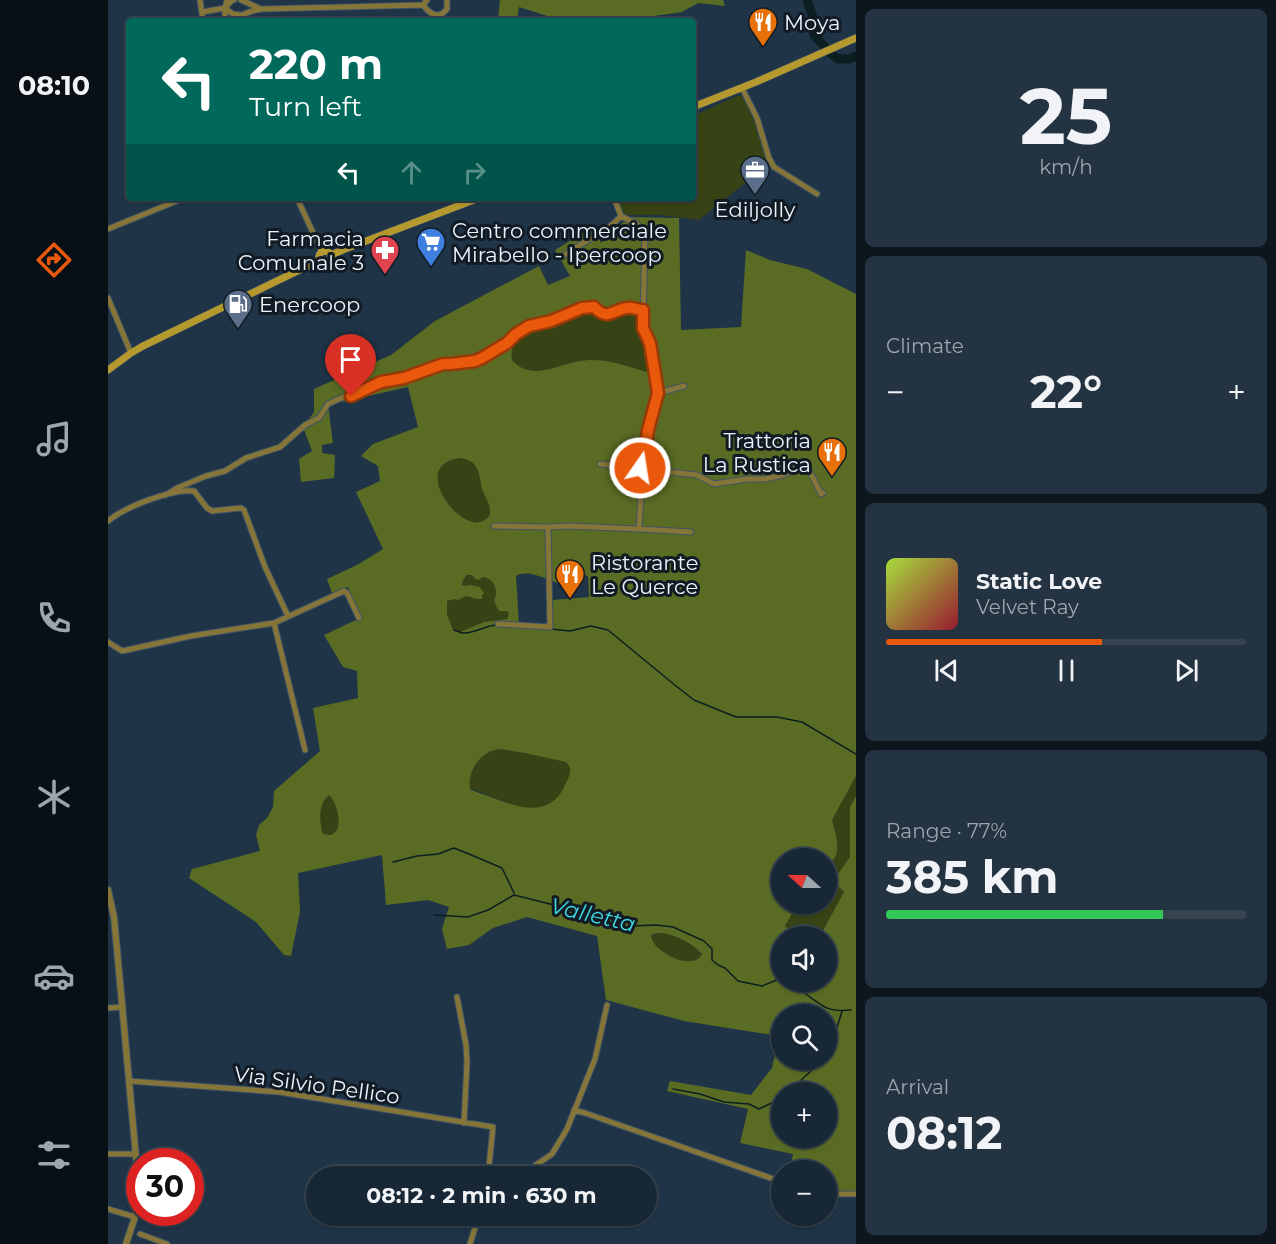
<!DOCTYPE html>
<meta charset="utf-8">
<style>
body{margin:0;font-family:Montserrat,sans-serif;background:#243341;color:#f1f3f6;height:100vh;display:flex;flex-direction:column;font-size:22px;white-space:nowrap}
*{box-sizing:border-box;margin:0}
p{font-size:20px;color:#9ea5ad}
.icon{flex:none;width:33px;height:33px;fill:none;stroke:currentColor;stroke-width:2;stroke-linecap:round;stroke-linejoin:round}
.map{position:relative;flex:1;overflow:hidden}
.side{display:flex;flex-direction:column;gap:9px;padding:9px;background:#0d151d;width:420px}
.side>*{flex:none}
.top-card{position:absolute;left:18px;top:18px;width:570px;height:183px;border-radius:6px;box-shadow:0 2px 4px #0004,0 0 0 2px #364450;background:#00695c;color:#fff;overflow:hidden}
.needle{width:39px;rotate:291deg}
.fabs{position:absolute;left:663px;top:848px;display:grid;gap:12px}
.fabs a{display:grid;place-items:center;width:66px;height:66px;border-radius:50%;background:#172735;box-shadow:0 2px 4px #0004,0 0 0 2px #364450;font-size:30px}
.speed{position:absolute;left:18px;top:1148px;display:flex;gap:12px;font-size:30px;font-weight:700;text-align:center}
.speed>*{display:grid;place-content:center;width:78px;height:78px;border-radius:50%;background:#172735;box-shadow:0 2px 4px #0004,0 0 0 2px #364450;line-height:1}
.speed .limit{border:9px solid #d22;background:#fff;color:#111}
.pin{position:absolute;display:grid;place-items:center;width:51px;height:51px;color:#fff;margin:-62px -26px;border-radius:50% 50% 50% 0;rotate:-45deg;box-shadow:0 0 6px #0007}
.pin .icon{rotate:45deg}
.me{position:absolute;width:66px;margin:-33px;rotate:13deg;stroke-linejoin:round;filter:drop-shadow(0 0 4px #0008)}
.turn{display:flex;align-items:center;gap:21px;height:126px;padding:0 24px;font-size:27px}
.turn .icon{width:78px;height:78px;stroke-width:2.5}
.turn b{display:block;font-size:42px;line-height:51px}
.lanes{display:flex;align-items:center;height:57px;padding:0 24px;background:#0003;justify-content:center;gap:30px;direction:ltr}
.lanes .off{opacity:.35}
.big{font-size:45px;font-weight:700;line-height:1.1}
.side .card{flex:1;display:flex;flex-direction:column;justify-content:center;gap:9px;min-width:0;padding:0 21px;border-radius:9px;background:#243341}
.side .dial{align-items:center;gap:0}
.dial b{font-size:78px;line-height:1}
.song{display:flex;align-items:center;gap:18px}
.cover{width:72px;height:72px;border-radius:9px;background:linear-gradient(135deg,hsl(80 70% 55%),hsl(350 70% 35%))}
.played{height:6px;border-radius:3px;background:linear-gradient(90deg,#ea580c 60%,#364450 60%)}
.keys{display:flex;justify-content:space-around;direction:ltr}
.heat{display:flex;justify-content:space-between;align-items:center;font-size:33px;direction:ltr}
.charge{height:9px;border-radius:4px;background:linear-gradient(90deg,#34c759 77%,#364450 0)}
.trip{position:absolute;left:198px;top:1166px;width:351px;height:60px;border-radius:30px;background:#172735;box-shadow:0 2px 4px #0004,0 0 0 2px #364450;font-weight:700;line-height:60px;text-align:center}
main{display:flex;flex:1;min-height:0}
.tabs{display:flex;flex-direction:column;width:108px;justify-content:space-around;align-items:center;background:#091015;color:#9ea5ad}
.tabs .icon{width:42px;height:42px}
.tabs .on{color:#ea580c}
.tabs b{font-size:27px;color:#f1f3f6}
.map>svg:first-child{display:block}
</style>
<main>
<nav class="tabs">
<b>08:10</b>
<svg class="icon on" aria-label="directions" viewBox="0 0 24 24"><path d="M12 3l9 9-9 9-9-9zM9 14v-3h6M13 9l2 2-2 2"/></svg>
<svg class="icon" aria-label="music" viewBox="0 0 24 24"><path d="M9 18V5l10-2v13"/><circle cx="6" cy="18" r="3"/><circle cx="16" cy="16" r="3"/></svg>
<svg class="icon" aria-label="phone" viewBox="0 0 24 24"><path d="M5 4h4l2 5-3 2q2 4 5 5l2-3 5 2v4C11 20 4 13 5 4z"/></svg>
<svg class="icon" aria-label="climate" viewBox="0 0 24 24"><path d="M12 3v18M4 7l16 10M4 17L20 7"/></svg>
<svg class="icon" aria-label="car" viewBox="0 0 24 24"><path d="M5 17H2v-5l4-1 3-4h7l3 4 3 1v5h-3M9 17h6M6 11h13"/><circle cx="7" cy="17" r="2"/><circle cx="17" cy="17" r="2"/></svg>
<svg class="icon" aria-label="filters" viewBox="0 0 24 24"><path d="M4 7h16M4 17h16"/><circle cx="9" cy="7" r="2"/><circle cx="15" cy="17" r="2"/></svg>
</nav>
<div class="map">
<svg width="748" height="1244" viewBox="0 0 748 1244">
<rect width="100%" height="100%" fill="#1f3447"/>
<!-- green -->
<path fill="#374314" d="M631 95C648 103 650 146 662 163L591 220 551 215H518L511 206 508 198H585V116Z
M481 306 508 317C516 313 522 308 531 312 539 324 538 331 541 344 544 354 548 362 552 371L551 375H547C527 368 504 360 483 360 456 359 426 385 404 360 403 352 404 348 408 342 420 325 438 325 455 319 465 316 473 312 481 306Z
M352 458C357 459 361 460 365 463 372 470 372 480 375 489 377 497 382 503 382 511 382 516 382 516 378 519 356 539 298 465 352 458Z
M361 574 364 575 367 579H372L375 577C386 578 391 591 386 600L391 611H399L401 614 399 619 376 622 352 632 345 630 339 614V601L358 596 370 599 371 587 354 585 355 580Z
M392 749C403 751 453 757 459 763 465 767 462 774 460 780 442 822 412 808 379 795 373 792 367 791 362 788 359 770 374 750 392 749Z
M748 776V796L742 807V857L725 881 736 892 712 936H688L677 926 690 903H718L719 865C736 855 728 836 724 820Z
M221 795C229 802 236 827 226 834 222 836 219 835 215 834 210 821 210 804 221 795Z
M550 933C565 933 584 943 594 955 584 973 544 951 543 936Z"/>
<!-- forest -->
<path fill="#5a6c24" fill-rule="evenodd" d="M392 0H615L617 6 590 3 574 12 511 21 452 20 411 7 409 21H390Z
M521 217 571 218 573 330 633 327 638 250 662 260 699 269 748 294V776L724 820C728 836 736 855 719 865L718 858H674V903H690L677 926 688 936H674V981H718V936H712L736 892 725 881 742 857V807L748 796V1195L719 1194 718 1170H682L685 1154 632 1143 640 1109 559 1091 562 1081 643 1095 664 1068 671 1036 576 1021 498 1000 489 936 419 917 385 928 361 945 339 949 334 929 341 907 320 900 278 905 274 855 190 873 192 912 183 956 176 955 148 922 81 878 84 869 152 851 148 835 151 825 159 818 165 807 166 791 212 751 205 708 250 698 249 671 235 667 216 635 252 618 240 587 224 593 219 579 249 565 275 549 248 492 272 481 270 466 253 456 265 444 310 427 300 387 220 405 225 443 214 445V453L227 455 226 478 193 482 191 459 204 451 195 427 206 412V389L283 355 327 321 431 266 440 285 462 276 447 250 486 226 493 243ZM481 307C503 338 509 304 531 312 539 324 538 331 541 344 544 353 548 362 552 371L551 374 547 375C527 368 504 360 483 360 456 359 426 385 404 360 403 352 404 348 408 342 420 326 438 325 455 319 464 316 473 312 481 307ZM352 458C357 459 361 460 365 463 372 470 372 480 374 489 377 497 382 503 382 511 382 516 382 516 378 519 356 539 298 465 352 458ZM454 568 480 576 481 597 444 600 441 625 411 624 408 576C420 569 437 579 450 583ZM359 575H364L367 579 371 580 375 577C386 578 391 591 386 600L389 608 391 611H399L401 614 399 619 376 622 352 632 345 630 339 614V601L347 599 350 600 358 596 370 599H374V596L376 593 372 587 362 585 356 586 354 585 355 580ZM392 749 417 753 458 762C465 769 462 775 458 783 439 828 396 800 363 790L362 788C359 770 374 750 392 749ZM221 795C229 802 236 827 225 834 222 836 218 834 215 834 211 821 210 804 221 795ZM550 933C565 933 584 943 594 954 585 973 544 951 543 936L545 934ZM674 1014H718V1059H674ZM674 1092H718V1137H674Z"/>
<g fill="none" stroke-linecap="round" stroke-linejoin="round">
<!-- stream -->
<path stroke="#0c1f20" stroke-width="1.5" d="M443 629 462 631 483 626 500 630 568 686 586 700 628 717H669L694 722 748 754
M346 630C349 631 352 633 356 633 363 634 378 626 387 625
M285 862 309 856 330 854 346 848 361 854 394 868 406 893
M326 915 360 917 380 910 406 895 446 905 465 912H493L505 917 510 925 518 927 524 926 548 925 565 927 596 941 604 949V960L610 965 617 968 630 981 654 986 671 979 679 988 696 986 698 994C717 1008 720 1012 743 1010
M718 1042 729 1028 734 1011
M565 1089 592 1094 616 1102 641 1104 651 1109 674 1098
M680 1092 703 1071 709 1059"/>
<!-- river -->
<path stroke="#0c1f20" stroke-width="9" d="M699 0 705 17 706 35 722 53 730 59H741L748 56"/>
<!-- minor casing -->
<g stroke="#3f5364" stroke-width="7">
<path id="minor" d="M92 0 95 21
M133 0 153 9
M315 5C322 14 330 20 339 9V0
M118 7 123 1 126 0
M117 8 125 14 134 15
M94 12 117 8
M117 21V8L119 0
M128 21C134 13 144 11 153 9L315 5 319 0
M634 88 649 118 661 158 666 167 709 194
M189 198 214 252
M0 229 76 198
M453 257 505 224 513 216
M0 298 23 353
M550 393 576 386
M492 464 589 475 606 484 639 479H657L675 475 692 467 700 468 713 494 715 493
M58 495 69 488 98 476 117 471 138 458 172 447 197 425 211 418 220 404 235 397 243 396 273 382 296 378 335 364H343L367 361 374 358 398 343 407 334 421 326 443 321 474 308 483 307 497 314H505L519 307 535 310
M0 521C17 507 65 488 86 491L99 508 104 511 133 508 136 510 157 567 180 616
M386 526 440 527
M531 529 583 532
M166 623 197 750
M390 624 442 627 440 527 461 526 531 529 535 461 540 430 550 393 542 343 535 328 537 233 529 224 513 216 506 198
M0 642 14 651 83 636 166 623 236 591 239 593 251 618
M349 997 358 1045 359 1062 356 1123
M0 1008 15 1007
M21 1081 171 1092 385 1127 380 1176
M466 1110 477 1113 674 1182
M0 1154H28
M406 1176 425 1167 444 1154 459 1129 487 1059 499 1005
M718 1194H748
M0 1209 27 1217
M32 1234 59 1244
M362 1244 371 1215"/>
</g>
<!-- tertiary casing -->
<g stroke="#3f5364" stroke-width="8">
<path id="tertiary" d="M0 890 6 917 29 1168 30 1194 27 1217 18 1244"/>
</g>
<!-- secondary casing -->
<g stroke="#3f5364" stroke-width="8">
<path id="secondary" d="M585 107 648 82 748 38
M211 257a6 6 0 1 1 12 0a6 6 0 1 1-12 0Z
M223 255 237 249 371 198
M0 370 23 353 35 346 212 260"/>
</g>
<!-- minor -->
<use href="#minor" stroke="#867538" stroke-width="5"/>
<!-- tertiary -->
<use href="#tertiary" stroke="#867538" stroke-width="6"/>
<!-- secondary -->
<use href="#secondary" stroke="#b5992e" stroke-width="7"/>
</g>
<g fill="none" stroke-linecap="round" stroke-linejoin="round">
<!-- route casing -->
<g stroke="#983908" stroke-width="15">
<path id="route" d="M243 396 273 382 296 378 335 364H343L367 361 374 358 399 343 408 334 421 326 443 321 474 308 486 307C501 322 505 309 519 308 524 307 531 310 535 310V328L542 343 550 393 540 430 535 468H532"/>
</g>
<!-- route -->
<use href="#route" stroke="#ea580c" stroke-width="10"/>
</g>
<!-- icons -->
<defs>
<g id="restaurant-pin" transform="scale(1.5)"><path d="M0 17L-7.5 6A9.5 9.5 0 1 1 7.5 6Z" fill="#e8710a" stroke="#121b23"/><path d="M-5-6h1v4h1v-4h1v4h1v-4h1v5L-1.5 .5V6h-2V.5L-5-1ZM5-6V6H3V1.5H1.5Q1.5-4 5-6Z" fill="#fff"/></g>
<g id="office-pin" transform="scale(1.5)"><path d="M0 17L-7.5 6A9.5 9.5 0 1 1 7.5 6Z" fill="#5c6f8a" stroke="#121b23"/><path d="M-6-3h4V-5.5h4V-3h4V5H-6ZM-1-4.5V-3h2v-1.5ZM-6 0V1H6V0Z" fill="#fff"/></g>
<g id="supermarket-pin" transform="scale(1.5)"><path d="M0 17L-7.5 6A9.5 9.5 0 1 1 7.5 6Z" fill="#3f7fe0" stroke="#121b23"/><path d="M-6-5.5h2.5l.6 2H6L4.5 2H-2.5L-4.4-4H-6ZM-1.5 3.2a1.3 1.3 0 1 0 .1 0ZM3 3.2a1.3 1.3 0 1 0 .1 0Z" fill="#fff"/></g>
<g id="pharmacy-pin" transform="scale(1.5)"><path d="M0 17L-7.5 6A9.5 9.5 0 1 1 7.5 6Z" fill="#e0444e" stroke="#121b23"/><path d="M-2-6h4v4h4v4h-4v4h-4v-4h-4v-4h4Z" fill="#fff"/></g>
<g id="fuel-pin" transform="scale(1.5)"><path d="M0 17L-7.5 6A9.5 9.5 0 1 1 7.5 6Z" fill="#5c6f8a" stroke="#121b23"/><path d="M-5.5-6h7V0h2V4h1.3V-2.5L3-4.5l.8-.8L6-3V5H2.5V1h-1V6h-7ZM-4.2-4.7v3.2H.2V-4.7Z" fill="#fff"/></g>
</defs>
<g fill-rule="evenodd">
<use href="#restaurant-pin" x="655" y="22"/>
<use href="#office-pin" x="647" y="170"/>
<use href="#supermarket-pin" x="323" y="242"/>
<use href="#pharmacy-pin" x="277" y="250"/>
<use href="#fuel-pin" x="130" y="304"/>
<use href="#restaurant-pin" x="724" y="452"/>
<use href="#restaurant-pin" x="462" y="574"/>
</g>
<g text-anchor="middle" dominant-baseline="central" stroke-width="6" stroke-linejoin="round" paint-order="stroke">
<!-- poi labels -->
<g font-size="21" fill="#e9f3fd" stroke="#121b23" text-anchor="start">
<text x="676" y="22">Moya</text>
<text x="647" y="209" text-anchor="middle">Ediljolly</text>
<text x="344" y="230">Centro commerciale<tspan x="344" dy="24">Mirabello - Ipercoop</tspan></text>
<text x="256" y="238" text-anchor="end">Farmacia<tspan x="256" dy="24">Comunale 3</tspan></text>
<text x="151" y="304">Enercoop</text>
<text x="703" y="440" text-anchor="end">Trattoria<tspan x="703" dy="24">La Rustica</tspan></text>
<text x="483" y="562">Ristorante<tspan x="483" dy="24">Le Querce</tspan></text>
</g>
<!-- street labels -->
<g font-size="21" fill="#e9f3fd" stroke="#121b23">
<text transform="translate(209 1085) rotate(8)">Via Silvio Pellico</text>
</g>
<!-- water labels -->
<g font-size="22" font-style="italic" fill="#3ed7e1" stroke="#121b23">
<text transform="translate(485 915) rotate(13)">Valletta</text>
</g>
</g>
</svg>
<div class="fabs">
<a><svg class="needle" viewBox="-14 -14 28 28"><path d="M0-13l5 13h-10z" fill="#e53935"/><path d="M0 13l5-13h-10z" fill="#9ea5ad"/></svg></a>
<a><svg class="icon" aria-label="sound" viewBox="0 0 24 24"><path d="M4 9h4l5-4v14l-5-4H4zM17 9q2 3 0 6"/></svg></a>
<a><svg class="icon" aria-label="search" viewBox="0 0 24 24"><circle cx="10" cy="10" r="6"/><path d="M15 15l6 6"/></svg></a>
<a>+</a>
<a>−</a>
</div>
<div class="speed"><div class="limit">30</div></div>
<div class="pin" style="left:243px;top:396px;background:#d93025"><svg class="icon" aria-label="arrive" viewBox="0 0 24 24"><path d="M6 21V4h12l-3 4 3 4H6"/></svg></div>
<svg class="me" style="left:532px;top:468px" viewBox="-20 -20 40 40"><circle r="17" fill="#ea580c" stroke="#fff" stroke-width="3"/><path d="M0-11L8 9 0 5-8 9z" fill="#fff"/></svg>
<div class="trip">08:12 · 2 min · 630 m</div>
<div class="top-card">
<div class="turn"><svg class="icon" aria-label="left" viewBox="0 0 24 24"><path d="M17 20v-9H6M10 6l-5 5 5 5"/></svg><div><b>220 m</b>Turn left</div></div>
<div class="lanes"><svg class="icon" aria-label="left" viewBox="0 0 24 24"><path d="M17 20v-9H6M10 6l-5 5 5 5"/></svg><svg class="icon off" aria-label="ahead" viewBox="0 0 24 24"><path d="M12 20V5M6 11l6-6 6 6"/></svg><svg class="icon off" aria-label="right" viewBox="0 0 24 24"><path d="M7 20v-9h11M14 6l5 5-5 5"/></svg></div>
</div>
</div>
<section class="side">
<div class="card dial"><b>25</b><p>km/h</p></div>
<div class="card"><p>Climate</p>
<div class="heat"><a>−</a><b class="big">22°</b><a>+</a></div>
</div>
<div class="card">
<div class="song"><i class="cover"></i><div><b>Static Love</b><p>Velvet Ray</p></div></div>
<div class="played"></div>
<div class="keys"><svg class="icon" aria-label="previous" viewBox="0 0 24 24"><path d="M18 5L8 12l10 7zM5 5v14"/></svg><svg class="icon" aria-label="pause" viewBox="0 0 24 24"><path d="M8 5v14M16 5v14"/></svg><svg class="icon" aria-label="next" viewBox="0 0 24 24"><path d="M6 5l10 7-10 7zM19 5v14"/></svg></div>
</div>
<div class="card"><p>Range · 77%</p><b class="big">385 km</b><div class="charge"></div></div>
<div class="card"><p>Arrival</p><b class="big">08:12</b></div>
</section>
</main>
